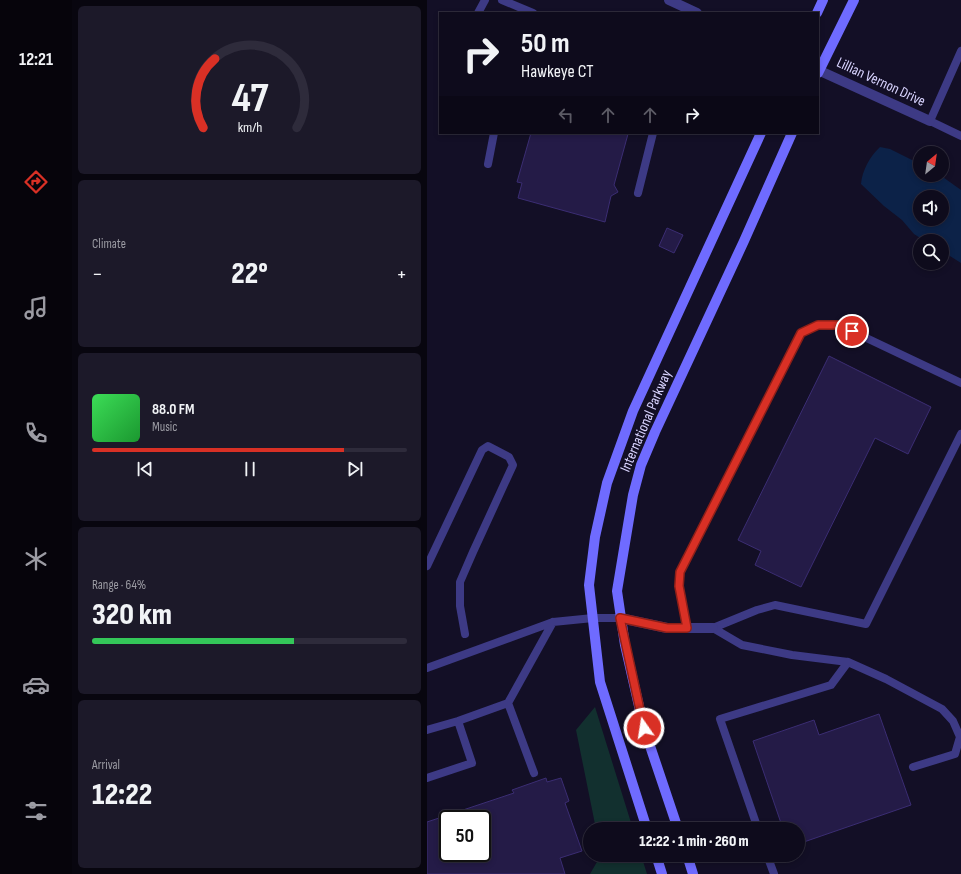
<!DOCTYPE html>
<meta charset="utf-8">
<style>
body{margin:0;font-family:"Sofia Sans Condensed",sans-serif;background:#1c1929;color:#f1f3f6;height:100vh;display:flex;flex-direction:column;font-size:15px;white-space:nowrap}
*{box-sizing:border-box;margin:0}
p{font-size:13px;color:#9b9ba3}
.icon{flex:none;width:22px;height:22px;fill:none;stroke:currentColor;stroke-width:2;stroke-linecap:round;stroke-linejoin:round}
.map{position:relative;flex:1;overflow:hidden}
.sheet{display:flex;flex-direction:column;gap:6px;padding:6px;background:#08060f;width:355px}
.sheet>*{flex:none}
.banner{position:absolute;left:12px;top:12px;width:380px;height:122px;border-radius:0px;box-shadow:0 2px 6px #0003,0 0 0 1px #2e2b3b;background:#0e0b1c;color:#f1f3f6;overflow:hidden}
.needle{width:26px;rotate:29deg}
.tools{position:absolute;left:486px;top:146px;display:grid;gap:8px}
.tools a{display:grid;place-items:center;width:36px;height:36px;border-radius:50%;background:#0e0b1c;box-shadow:0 2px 6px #0003,0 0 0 1px #2e2b3b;font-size:20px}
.speed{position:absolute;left:12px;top:810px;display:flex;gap:8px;font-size:20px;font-weight:700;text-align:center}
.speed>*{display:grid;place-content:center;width:52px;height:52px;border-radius:50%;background:#0e0b1c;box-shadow:0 2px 6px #0003,0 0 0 1px #2e2b3b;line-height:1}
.speed .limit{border:2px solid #111;border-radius:6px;background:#fff;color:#111}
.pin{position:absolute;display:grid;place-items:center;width:34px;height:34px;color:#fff;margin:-17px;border:2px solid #fff;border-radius:50%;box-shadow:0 1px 4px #0007}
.me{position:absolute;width:44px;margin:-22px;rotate:347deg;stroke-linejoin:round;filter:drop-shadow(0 0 3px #0008)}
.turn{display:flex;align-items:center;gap:14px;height:84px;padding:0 16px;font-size:18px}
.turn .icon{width:52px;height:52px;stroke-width:2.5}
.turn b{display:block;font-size:28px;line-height:34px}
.lanes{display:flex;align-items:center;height:38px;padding:0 16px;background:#0003;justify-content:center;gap:20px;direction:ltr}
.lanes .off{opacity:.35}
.big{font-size:30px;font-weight:800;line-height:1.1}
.sheet .widget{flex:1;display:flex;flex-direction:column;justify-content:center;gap:6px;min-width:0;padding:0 14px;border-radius:6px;background:#1c1929}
.sheet .dial{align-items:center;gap:0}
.dial svg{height:104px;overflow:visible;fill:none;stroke:#2e2b3b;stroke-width:7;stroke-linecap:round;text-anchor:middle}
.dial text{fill:#f1f3f6;stroke:none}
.song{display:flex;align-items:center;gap:12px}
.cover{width:48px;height:48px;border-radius:6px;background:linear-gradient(135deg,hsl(130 70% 55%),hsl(130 70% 35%))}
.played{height:4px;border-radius:2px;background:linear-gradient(90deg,#d93025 80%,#2e2b3b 80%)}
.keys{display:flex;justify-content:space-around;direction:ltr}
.heat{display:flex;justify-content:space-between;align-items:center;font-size:22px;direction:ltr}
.charge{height:6px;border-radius:3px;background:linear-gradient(90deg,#34c759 64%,#2e2b3b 0)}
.trip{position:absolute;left:156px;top:822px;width:222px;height:40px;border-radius:20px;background:#0e0b1c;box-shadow:0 2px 6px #0003,0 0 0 1px #2e2b3b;font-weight:800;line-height:40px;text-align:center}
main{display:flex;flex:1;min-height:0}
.tab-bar{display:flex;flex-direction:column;width:72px;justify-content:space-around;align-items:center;background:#06040b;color:#9b9ba3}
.tab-bar .icon{width:28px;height:28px}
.tab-bar .current{color:#d93025}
.tab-bar b{font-size:18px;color:#f1f3f6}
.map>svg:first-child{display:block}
</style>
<main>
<nav class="tab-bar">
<b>12:21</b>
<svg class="icon current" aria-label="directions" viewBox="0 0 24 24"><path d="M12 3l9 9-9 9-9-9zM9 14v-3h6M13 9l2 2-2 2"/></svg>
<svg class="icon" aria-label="music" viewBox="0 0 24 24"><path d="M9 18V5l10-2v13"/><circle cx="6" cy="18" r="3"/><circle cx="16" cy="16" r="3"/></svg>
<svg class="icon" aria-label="phone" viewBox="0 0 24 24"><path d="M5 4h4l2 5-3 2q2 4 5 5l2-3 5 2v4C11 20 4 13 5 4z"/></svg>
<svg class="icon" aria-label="climate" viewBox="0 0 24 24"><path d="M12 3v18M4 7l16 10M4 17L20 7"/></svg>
<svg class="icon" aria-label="car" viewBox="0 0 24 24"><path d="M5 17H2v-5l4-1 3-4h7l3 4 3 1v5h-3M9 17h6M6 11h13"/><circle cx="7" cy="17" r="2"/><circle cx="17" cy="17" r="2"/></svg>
<svg class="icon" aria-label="filters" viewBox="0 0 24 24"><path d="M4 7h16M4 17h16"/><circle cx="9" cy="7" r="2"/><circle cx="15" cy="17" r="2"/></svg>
</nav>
<section class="sheet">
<div class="widget dial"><svg viewBox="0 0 100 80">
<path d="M14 69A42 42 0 1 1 86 69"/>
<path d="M14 69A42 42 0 0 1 23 16" stroke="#d93025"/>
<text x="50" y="56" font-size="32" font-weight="700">47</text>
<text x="50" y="72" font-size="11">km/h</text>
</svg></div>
<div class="widget"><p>Climate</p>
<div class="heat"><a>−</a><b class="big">22°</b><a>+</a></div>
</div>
<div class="widget">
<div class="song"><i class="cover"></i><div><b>88.0 FM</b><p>Music</p></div></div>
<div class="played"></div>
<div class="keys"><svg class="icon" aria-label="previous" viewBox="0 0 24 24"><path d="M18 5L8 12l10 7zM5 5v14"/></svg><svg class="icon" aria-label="pause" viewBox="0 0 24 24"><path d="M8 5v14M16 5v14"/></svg><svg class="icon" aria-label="next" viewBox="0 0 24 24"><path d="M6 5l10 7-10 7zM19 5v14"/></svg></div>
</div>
<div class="widget"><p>Range · 64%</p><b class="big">320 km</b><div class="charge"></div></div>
<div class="widget"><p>Arrival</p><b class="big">12:22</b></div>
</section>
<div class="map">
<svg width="534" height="874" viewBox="0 0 534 874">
<rect width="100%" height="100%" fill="#130f26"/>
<!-- green -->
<path fill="#12302f" d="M168 707 206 829H169L149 730Z
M174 855H214L220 874H163Z"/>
<!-- water -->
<path fill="#0c2248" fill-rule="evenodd" d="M453 147 463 149 493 164V175H513L534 190V263L515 251V241H498L487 234 475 220 457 206 434 184C435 171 443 156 453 147ZM493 197H515V219H493Z"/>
<!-- building -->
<path fill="#241b47" stroke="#3b2d73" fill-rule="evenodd" d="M104 133H203L201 134 187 185 191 192 184 196 178 222 91 198 95 183 90 182Z
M240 228 256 235 247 253 232 246Z
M402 356 504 407 481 454 448 438 374 587 328 565 334 551 311 540Z
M452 714 484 805 371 844V829H356L326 741 387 720 392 735Z
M119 778 120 782 134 778 142 801 138 803 155 851 133 858 138 874H0V822L87 793 85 790ZM21 819H55V853H21Z"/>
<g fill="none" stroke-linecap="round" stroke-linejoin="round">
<!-- lane -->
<path stroke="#3d3a85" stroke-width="8" d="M75 0 106 13
M51 13 58 0
M534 51 503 121 534 136
M61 164 67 133
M211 193 226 133
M0 566 55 450 61 446 82 457 86 465 46 552 33 582V606L38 634
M260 628 252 586 253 572 374 333 391 325H412L534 383
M286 628 330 610 348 605 439 624 534 434
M286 628 315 645 365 655 421 662 459 679 515 709 526 721 533 737 528 754 486 767
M0 668 126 622 166 618H193
M81 703 107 773
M0 730 31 721 81 703 126 622
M0 778 45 763 31 721
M331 829 293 719 404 685 421 662
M340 855 347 874"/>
<!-- street -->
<path stroke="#3d3a85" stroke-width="10" d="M242 0 270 13
M391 70 503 121
M193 618 240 628H286"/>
<!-- secondary -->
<path stroke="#6f6bff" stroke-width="10" d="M390 13 396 0
M391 73 427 0
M220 829 173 682 162 585 168 537 180 483 206 411 334 133
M251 829 217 728 198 645 190 591 206 495 214 465 228 432 317 241 365 133
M229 855 235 874
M260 855 266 874"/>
</g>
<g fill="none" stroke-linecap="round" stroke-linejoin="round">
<!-- route casing -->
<g stroke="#8d1f18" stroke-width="10">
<path id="route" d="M217 728 193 618 240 628H260L252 586 253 572 374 333 391 325H412L425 331"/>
</g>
<!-- route -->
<use href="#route" stroke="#d93025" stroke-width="7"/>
</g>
<g text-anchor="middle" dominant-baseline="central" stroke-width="3" stroke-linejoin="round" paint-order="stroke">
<!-- street labels -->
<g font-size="15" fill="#d9d4ff" stroke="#130f26">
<text transform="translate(454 82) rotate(25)">Lillian Vernon Drive</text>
<text transform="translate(219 421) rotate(-67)">International Parkway</text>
</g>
</g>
</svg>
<div class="tools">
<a><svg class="needle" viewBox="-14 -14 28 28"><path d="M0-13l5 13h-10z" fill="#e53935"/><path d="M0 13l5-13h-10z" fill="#9b9ba3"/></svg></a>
<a><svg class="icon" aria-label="sound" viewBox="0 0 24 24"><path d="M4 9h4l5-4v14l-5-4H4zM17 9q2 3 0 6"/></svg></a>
<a><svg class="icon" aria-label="search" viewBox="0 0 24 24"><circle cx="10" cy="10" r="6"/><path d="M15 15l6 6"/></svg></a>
</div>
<div class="speed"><div class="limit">50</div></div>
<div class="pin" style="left:425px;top:331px;background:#d93025"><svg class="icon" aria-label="arrive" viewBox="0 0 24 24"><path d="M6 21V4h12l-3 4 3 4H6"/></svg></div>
<svg class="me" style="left:217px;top:728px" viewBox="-20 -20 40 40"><circle r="17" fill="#d93025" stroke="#fff" stroke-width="3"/><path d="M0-11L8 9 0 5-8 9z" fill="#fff"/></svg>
<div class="trip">12:22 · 1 min · 260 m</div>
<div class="banner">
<div class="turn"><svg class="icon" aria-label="right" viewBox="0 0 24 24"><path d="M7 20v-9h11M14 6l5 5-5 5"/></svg><div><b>50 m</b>Hawkeye CT</div></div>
<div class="lanes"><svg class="icon off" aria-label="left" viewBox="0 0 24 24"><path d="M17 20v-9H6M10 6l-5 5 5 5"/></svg><svg class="icon off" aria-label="ahead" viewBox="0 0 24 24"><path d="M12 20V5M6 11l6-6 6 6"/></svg><svg class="icon off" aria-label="ahead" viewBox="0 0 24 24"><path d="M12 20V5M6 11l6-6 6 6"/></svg><svg class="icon" aria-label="right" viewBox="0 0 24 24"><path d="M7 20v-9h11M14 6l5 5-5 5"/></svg></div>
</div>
</div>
</main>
